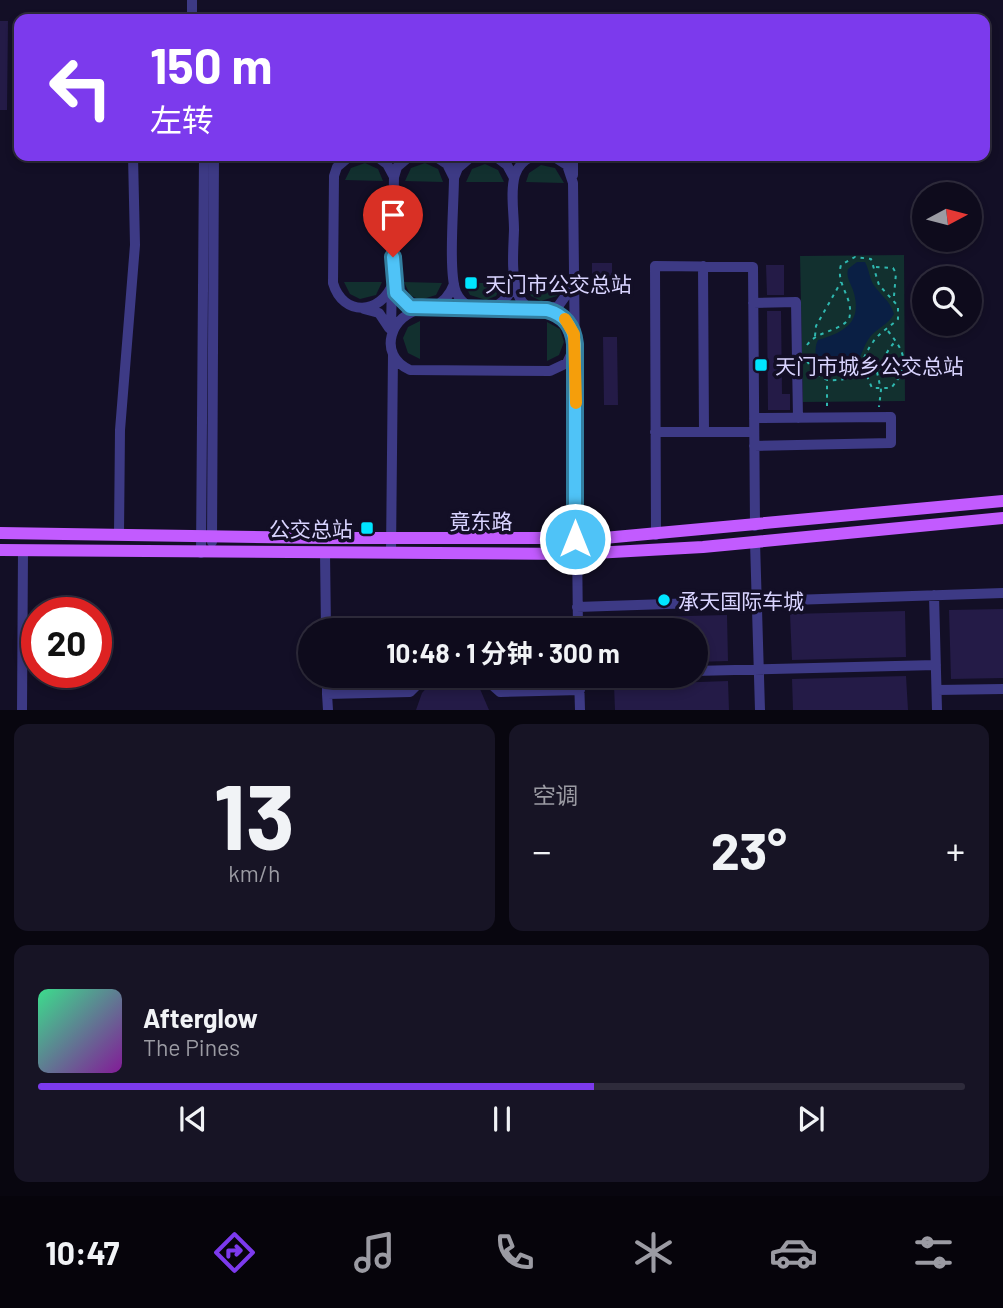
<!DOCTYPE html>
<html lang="zh">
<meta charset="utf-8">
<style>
body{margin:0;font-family:Barlow,"Noto Sans SC",sans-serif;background:#171425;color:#f1f3f6;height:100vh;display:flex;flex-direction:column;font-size:26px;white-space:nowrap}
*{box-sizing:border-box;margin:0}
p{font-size:23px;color:#9b9ba3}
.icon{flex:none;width:38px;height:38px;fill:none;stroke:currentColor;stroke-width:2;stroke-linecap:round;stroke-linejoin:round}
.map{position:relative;height:710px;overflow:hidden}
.sheet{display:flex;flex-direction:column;gap:14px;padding:14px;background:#08060f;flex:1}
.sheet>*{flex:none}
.top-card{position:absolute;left:14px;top:14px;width:976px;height:147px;border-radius:14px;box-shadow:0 4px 10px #0003,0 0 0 2px #2e2b3b;background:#7c3aed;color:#fff;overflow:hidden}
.needle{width:46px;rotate:83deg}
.controls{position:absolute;left:912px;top:182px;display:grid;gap:14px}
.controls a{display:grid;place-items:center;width:70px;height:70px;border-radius:50%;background:#0e0b1c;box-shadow:0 4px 10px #0003,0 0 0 2px #2e2b3b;font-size:35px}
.speed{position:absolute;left:21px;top:597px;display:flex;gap:14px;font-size:35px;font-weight:700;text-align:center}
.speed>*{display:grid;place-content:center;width:91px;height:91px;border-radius:50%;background:#0e0b1c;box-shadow:0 4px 10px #0003,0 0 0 2px #2e2b3b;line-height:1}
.speed .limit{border:10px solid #d22;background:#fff;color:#111}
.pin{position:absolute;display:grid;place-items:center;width:60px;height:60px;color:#fff;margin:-72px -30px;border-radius:50% 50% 50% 0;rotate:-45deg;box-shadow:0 0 7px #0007}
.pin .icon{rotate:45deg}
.me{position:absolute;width:77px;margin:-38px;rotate:0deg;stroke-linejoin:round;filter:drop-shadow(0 0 5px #0008)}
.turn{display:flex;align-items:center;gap:24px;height:147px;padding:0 21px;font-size:32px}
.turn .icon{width:91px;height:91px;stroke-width:2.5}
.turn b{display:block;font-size:49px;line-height:60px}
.big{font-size:52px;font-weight:700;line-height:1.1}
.sheet .widget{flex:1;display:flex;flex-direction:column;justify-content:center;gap:10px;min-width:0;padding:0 24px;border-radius:14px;background:#171425}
.sheet .dial{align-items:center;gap:0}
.dial b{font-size:91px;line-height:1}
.song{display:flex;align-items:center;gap:21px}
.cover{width:84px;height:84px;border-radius:10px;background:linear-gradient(135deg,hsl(150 70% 55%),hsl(290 70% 35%))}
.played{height:7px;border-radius:4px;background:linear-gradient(90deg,#7c3aed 60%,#2e2b3b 60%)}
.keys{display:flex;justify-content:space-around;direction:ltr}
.heat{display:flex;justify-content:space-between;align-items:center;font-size:38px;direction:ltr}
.sheet .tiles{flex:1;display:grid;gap:14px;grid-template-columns:1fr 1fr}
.widget:last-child{grid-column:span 2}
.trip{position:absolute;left:298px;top:618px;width:410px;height:70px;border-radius:35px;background:#0e0b1c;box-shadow:0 4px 10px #0003,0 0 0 2px #2e2b3b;font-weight:700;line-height:70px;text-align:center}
.menu{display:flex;height:112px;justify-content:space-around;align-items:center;background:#06040b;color:#9b9ba3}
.menu .icon{width:49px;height:49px}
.menu .selected{color:#7c3aed}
.menu b{font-size:32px;color:#f1f3f6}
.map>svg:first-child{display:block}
</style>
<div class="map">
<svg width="1003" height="710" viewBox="0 0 1003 710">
<rect width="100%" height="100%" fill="#130f26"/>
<!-- green -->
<path fill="#12302f" d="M365 163 378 169 383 181 345 180 351 168Z
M425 163 438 169 443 182 405 181 411 168Z
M485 164 498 170 504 182H466L472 169Z
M541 165 555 168 564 183 526 182 529 173Z
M904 255 905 401 803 402 800 256Z
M344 282H382L376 295 360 299 350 294Z
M404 282 442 283 436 295 420 300 410 295Z
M464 283H502L496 296 486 300 470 295Z
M525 284H563L557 296 541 301 531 296Z
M420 321V359L408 353 403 338 408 327Z
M547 322 560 329 564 342 559 355 547 361Z"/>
<!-- water -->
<path fill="#0a1f44" d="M857 262H865C869 269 869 277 873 284 880 295 890 300 894 314 888 325 877 328 870 337 862 347 861 362 850 371 830 385 808 360 818 340 846 332 863 321 853 290 850 282 846 277 848 269Z"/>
<!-- building -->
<path fill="#241b47" d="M0 21H8L7 110H0Z
M592 263H612V294H592Z
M766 265H784V295H767Z
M767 311H781L782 394H790V410H768Z
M603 337H617L618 405H604Z
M1003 609V678L951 679 949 610Z
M905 611 906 657 792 660 790 614Z
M727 615 728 661 695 662V630H613L612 618Z
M906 676 908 710H793L792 679Z
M455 677 469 681 480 689 489 710H416L422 693 431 683Z
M728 681 729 710H615L614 685Z"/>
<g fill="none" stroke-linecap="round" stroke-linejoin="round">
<!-- path -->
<path stroke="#2fb8b0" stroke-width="2" stroke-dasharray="3.5 5" stroke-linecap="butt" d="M876 267 893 268 896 273 894 296
M888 331C905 352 911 365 891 388H872L867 376C886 365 882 354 896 341
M815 336 816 326 841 282
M807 345C818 330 837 333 849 319 855 298 835 285 841 265L855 257 871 259 879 285 898 306V319C890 327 879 333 873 342 856 365 865 382 827 380
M807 361 814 372 827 380V406
M864 366 873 373
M877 372 881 390 879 407"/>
<!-- minor -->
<path stroke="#3d3a85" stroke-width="10" d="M192 19V0
M350 156 337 167 334 176 333 283C343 317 381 315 393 283
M376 156 387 164 394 177
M435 156 447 164 454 178
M472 156 458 168 454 178C454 202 448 273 456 292 469 320 506 311 513 285
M495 156 507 165 514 178
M533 156C524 160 518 165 515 175 510 191 514 213 514 230 513 261 505 329 559 305L572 287
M553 156 567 165 573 183 578 630
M454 173 455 156
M573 175V156
M703 266 704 432
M394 286 402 301C423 315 445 308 454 284
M753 303 796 302 798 418
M364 309 379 313 389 328
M420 309 475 310
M423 309C391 313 376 355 410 370L550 371 567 363 573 350
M485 310 554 312 563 317 573 332
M391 330 394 177 397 167 410 156
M754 418 891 417V443L754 446
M655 432H754
M119 534 120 430 135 245 133 156
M656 535 655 266 753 267 755 526
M212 542 214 156
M755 542 760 710
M201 553 204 156
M325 553 326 630
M391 553 393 354
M934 595 937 710
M577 607 1003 593
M695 671 936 665
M327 676V694
M482 676 500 692 580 690
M579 676 580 710
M937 690 1003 689
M22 710 23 550
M328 710 327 694 410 692 426 676"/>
<!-- major -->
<path stroke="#c25bff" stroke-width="12" d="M0 533 325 538H604L1003 501
M0 550 576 554 703 547 1003 518"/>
</g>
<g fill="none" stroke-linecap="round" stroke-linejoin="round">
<!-- route casing -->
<g stroke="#337fa1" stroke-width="18">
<path id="route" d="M393 257 396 293 410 307 547 310C565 315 573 326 575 344V539"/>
</g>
<!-- route -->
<use href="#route" stroke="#4fc3f7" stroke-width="12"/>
<!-- slow -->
<path stroke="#f59e0b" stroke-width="12" d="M565 319 574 334 576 403"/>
</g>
<!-- markers -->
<g fill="#00e5ff" stroke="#130f26" stroke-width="2.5">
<rect x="464" y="276" width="14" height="14" rx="3.5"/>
<rect x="754" y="358" width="14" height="14" rx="3.5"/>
<rect x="360" y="521" width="14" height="14" rx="3.5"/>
<circle cx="664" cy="600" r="7"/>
</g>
<g text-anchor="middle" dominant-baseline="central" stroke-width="7" stroke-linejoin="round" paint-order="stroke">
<!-- poi labels -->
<g font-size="21" fill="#d9d4ff" stroke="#130f26" text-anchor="start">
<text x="485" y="283">天门市公交总站</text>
<text x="775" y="365">天门市城乡公交总站</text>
<text x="353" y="528" text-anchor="end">公交总站</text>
<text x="678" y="600">承天国际车城</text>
</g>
<!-- street labels -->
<g font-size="21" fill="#d9d4ff" stroke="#130f26">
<text x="481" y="520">竟东路</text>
</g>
</g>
</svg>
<div class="controls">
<a><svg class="needle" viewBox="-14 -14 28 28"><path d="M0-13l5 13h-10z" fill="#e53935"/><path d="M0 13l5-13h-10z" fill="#9b9ba3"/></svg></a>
<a><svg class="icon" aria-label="search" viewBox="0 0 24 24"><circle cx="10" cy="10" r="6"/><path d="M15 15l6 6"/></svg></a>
</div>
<div class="speed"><div class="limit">20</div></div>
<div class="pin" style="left:393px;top:257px;background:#d93025"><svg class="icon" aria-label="arrive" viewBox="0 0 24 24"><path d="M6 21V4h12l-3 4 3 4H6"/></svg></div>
<svg class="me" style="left:575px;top:539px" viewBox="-20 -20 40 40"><circle r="17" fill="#4fc3f7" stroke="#fff" stroke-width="3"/><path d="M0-11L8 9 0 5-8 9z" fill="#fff"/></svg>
<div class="trip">10:48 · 1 分钟 · 300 m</div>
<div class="top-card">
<div class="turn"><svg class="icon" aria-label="left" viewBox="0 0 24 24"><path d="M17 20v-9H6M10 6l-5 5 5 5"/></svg><div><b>150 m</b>左转</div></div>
</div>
</div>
<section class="sheet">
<div class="tiles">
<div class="widget dial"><b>13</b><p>km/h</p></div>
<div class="widget"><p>空调</p>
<div class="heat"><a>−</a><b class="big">23°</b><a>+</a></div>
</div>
<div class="widget">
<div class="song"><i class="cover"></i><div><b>Afterglow</b><p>The Pines</p></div></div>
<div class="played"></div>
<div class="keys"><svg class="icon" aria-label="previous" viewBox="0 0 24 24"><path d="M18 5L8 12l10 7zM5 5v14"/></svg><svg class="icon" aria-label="pause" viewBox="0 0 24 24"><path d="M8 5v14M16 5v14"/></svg><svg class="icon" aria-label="next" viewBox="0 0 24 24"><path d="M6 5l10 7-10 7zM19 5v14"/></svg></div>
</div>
</div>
</section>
<nav class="menu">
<b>10:47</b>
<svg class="icon selected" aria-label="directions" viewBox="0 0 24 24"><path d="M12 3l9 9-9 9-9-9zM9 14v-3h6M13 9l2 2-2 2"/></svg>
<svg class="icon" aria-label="music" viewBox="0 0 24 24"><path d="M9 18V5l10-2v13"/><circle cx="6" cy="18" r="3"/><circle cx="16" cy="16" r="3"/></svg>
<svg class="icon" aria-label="phone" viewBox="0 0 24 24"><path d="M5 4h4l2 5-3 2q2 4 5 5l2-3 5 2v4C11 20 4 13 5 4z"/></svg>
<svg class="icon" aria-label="climate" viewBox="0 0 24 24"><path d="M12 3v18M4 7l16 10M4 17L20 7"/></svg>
<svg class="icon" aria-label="car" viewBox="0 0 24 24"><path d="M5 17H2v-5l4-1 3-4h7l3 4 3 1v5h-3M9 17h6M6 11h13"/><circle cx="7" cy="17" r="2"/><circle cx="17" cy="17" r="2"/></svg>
<svg class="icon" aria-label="filters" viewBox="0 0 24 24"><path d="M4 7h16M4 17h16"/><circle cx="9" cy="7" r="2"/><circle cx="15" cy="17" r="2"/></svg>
</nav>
